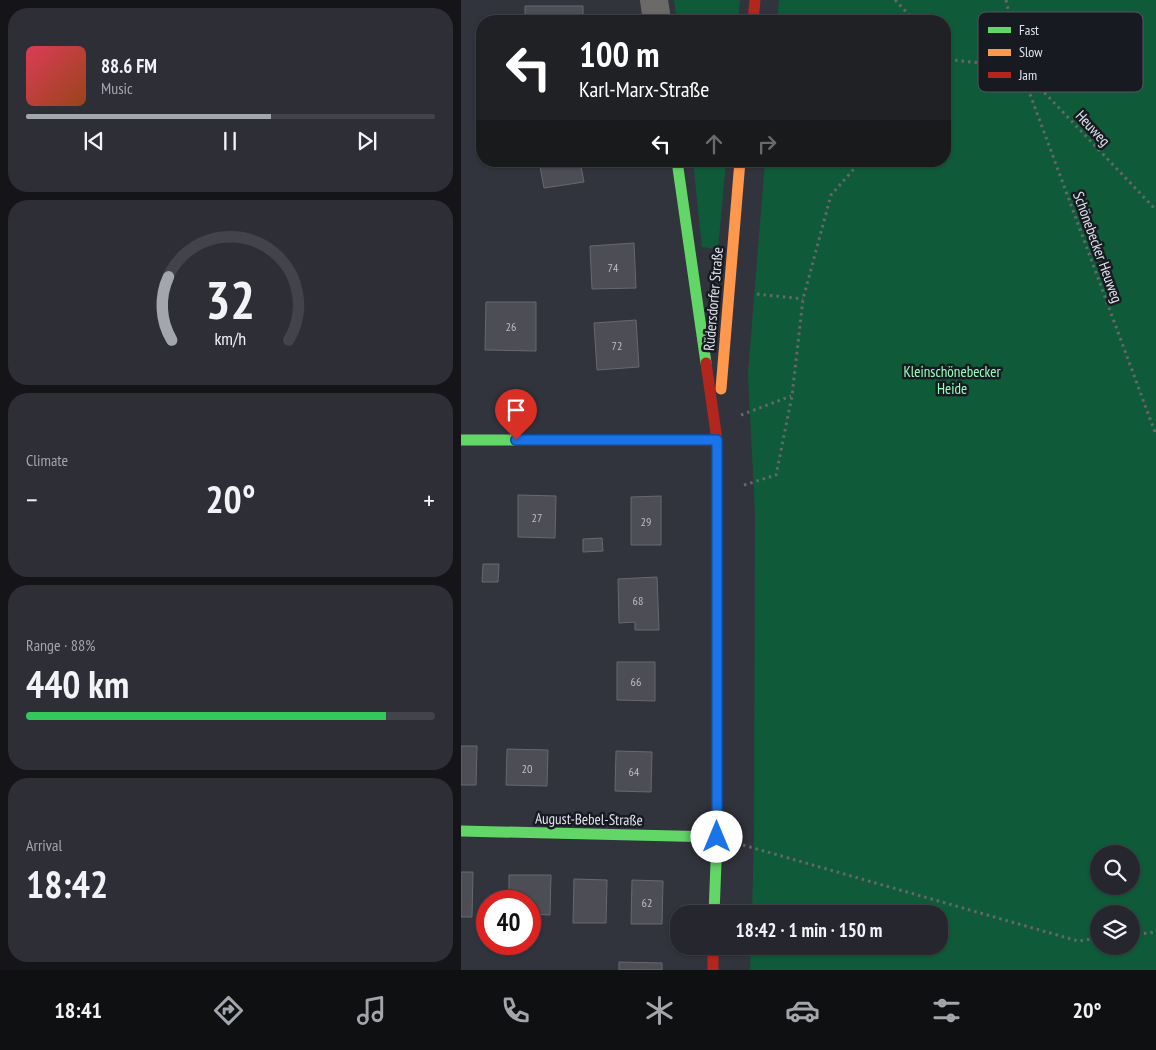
<!DOCTYPE html>
<meta charset="utf-8">
<style>
body{margin:0;font-family:"PT Sans Narrow",sans-serif;background:#2e2f36;color:#f1f3f6;height:100vh;display:flex;flex-direction:column;font-size:19px;white-space:nowrap}
*{box-sizing:border-box;margin:0}
p{font-size:16px;color:#a4a5aa}
.icon{flex:none;width:28px;height:28px;fill:none;stroke:currentColor;stroke-width:2;stroke-linecap:round;stroke-linejoin:round}
.map{position:relative;flex:1;overflow:hidden}
.drawer{display:flex;flex-direction:column;gap:8px;padding:8px;background:#151519;width:461px}
.drawer>*{flex:none}
.top-card{position:absolute;left:15px;top:15px;width:475px;height:152px;border-radius:20px;box-shadow:0 1px 4px #0004,0 0 0 1px #42444a;background:#202124;color:#fff;overflow:hidden}
.fabs{position:absolute;left:629px;top:845px;display:grid;gap:10px}
.fabs a{display:grid;place-items:center;width:50px;height:50px;border-radius:50%;background:#26272e;box-shadow:0 1px 4px #0004,0 0 0 1px #42444a;font-size:25px}
.speed{position:absolute;left:15px;top:890px;display:flex;gap:10px;font-size:25px;font-weight:700;text-align:center}
.speed>*{display:grid;place-content:center;width:65px;height:65px;border-radius:50%;background:#26272e;box-shadow:0 1px 4px #0004,0 0 0 1px #42444a;line-height:1}
.speed .limit{border:8px solid #d22;background:#fff;color:#111}
.pin{position:absolute;display:grid;place-items:center;width:42px;height:42px;color:#fff;margin:-51px -21px;border-radius:50% 50% 50% 0;rotate:-45deg;box-shadow:0 0 5px #0007}
.pin .icon{rotate:45deg}
.me{position:absolute;width:55px;margin:-28px;rotate:0deg;stroke-linejoin:round;filter:drop-shadow(0 0 4px #0008)}
.turn{display:flex;align-items:center;gap:18px;height:105px;padding:0 20px;font-size:22px}
.turn .icon{width:65px;height:65px;stroke-width:2.5}
.turn b{display:block;font-size:35px;line-height:42px}
.lanes{display:flex;align-items:center;height:48px;padding:0 20px;background:#0003;justify-content:center;gap:25px;direction:ltr}
.lanes .off{opacity:.35}
.big{font-size:38px;font-weight:600;line-height:1.1}
.drawer .tile{flex:1;display:flex;flex-direction:column;justify-content:center;gap:8px;min-width:0;padding:0 18px;border-radius:20px;background:#2e2f36}
.drawer .dial{align-items:center;gap:0}
.dial svg{height:130px;overflow:visible;fill:none;stroke:#42444a;stroke-width:7;stroke-linecap:round;text-anchor:middle}
.dial text{fill:#f1f3f6;stroke:none}
.song{display:flex;align-items:center;gap:15px}
.cover{width:60px;height:60px;border-radius:8px;background:linear-gradient(135deg,hsl(350 70% 55%),hsl(20 70% 35%))}
.played{height:5px;border-radius:2px;background:linear-gradient(90deg,#a3a5af 60%,#42444a 60%)}
.keys{display:flex;justify-content:space-around;direction:ltr}
.heat{display:flex;justify-content:space-between;align-items:center;font-size:28px;direction:ltr}
.charge{height:8px;border-radius:4px;background:linear-gradient(90deg,#34c759 88%,#42444a 0)}
.trip{position:absolute;left:209px;top:905px;width:278px;height:50px;border-radius:20px;background:#26272e;box-shadow:0 1px 4px #0004,0 0 0 1px #42444a;font-weight:600;line-height:50px;text-align:center}
.tabs{display:flex;height:80px;justify-content:space-around;align-items:center;background:#0f1012;color:#a4a5aa}
.tabs .icon{width:35px;height:35px}
.tabs .current{color:#a3a5af}
.tabs b{font-size:22px;color:#f1f3f6}
main{display:flex;flex:1;min-height:0}
.map>svg:first-child{display:block}
</style>
<main>
<section class="drawer">
<div class="tile">
<div class="song"><i class="cover"></i><div><b>88.6 FM</b><p>Music</p></div></div>
<div class="played"></div>
<div class="keys"><svg class="icon" aria-label="previous" viewBox="0 0 24 24"><path d="M18 5L8 12l10 7zM5 5v14"/></svg><svg class="icon" aria-label="pause" viewBox="0 0 24 24"><path d="M8 5v14M16 5v14"/></svg><svg class="icon" aria-label="next" viewBox="0 0 24 24"><path d="M6 5l10 7-10 7zM19 5v14"/></svg></div>
</div>
<div class="tile dial"><svg viewBox="0 0 100 80">
<path d="M14 69A42 42 0 1 1 86 69"/>
<path d="M14 69A42 42 0 0 1 12 30" stroke="#a3a5af"/>
<text x="50" y="56" font-size="32" font-weight="700">32</text>
<text x="50" y="72" font-size="11">km/h</text>
</svg></div>
<div class="tile"><p>Climate</p>
<div class="heat"><a>−</a><b class="big">20°</b><a>+</a></div>
</div>
<div class="tile"><p>Range · 88%</p><b class="big">440 km</b><div class="charge"></div></div>
<div class="tile"><p>Arrival</p><b class="big">18:42</b></div>
</section>
<div class="map">
<svg width="695" height="970" viewBox="0 0 695 970">
<rect width="100%" height="100%" fill="#32343d"/>
<!-- green -->
<path fill="#0f5b39" fill-rule="evenodd" d="M213 0H279L277 21H216Z
M318 0H695V970H289L290 946H478V914H291L293 838 294 513 287 374 304 161H484V21H316ZM638 854H670V886H638ZM638 914H670V946H638Z
M232 161H265L257 249 241 247Z"/>
<!-- building -->
<path fill="#4c4d55" stroke="#676870" d="M64 6H122V21H64Z
M78 161H119L123 182 83 188Z
M173 243 175 288 131 289 129 246Z
M25 302H75V351L24 350Z
M175 320 178 367 136 370 133 323Z
M57 495 95 496 94 538 57 537Z
M200 496V545H170V497Z
M141 538 142 551 122 552V539Z
M22 564H38L37 582H21Z
M196 577 198 630H174V622L158 623 157 579Z
M156 662H194V701L156 700Z
M0 746H16L15 785H0Z
M46 749 87 750 86 786 45 785Z
M155 751 191 752 190 792 154 791Z
M0 872H12L11 917H0Z
M48 875H90L89 915 69 914V901H48Z
M113 879 146 880 145 923H112Z
M171 880 202 881 201 924H170Z
M158 962 201 963V970H158Z"/>
<g fill="none" stroke-linecap="round" stroke-linejoin="round">
<!-- path -->
<path stroke="#676768" stroke-width="3" stroke-dasharray="2.5 4" stroke-linecap="butt" d="M434 0 454 21
M545 0 559 67 695 435
M484 53 491 60 559 67
M484 68 491 60
M561 69 695 210
M296 294 342 299
M280 415 330 396
M283 485 315 475 331 396 342 299 370 195 400 161
M282 845 617 941 638 938
M670 935 695 932"/>
<!-- street -->
<path stroke="#6c6a69" stroke-width="28" d="M193 0 196 21"/>
<!-- fast -->
<path stroke="#63d668" stroke-width="11" d="M216 161 245 363
M0 440H256
M0 831 256 837
M253 914 256 837V592"/>
<!-- slow -->
<path stroke="#ff974d" stroke-width="11" d="M260 389 279 161"/>
<!-- jam -->
<path stroke="#b3261e" stroke-width="11" d="M292 21 294 0
M245 363 256 440V592
M252 946V970"/>
</g>
<g fill="none" stroke-linecap="round" stroke-linejoin="round">
<!-- route casing -->
<g stroke="#114b97" stroke-width="12">
<path id="route" d="M55 440H256V837"/>
</g>
<!-- route -->
<use href="#route" stroke="#1a73e8" stroke-width="9"/>
</g>
<g text-anchor="middle" dominant-baseline="central" stroke-width="5" stroke-linejoin="round" paint-order="stroke">
<!-- number labels -->
<g font-size="12" fill="#bbbdc7">
<text x="152" y="267">74</text>
<text x="50" y="326">26</text>
<text x="156" y="345">72</text>
<text x="76" y="517">27</text>
<text x="185" y="521">29</text>
<text x="177" y="600">68</text>
<text x="175" y="681">66</text>
<text x="66" y="768">20</text>
<text x="173" y="771">64</text>
<text x="186" y="902">62</text>
</g>
<!-- street labels -->
<g font-size="15" fill="#e0e2ed" stroke="#181a21">
<text transform="translate(632 128) rotate(47)">Heuweg</text>
<text transform="translate(637 247) rotate(70)">Schönebecker Heuweg</text>
<text transform="translate(252 299) rotate(-85)">Rüdersdorfer Straße</text>
<text transform="translate(128 819) rotate(1)">August-Bebel-Straße</text>
</g>
<!-- park labels -->
<g font-size="15" fill="#94ffbd" stroke="#181a21">
<text x="491" y="371">Kleinschönebecker<tspan x="491" dy="17">Heide</tspan></text>
</g>
</g>
<!-- legend -->
<rect x="517" y="12" width="165" height="80" rx="8" fill="#181a21" stroke="#54565e" stroke-width="1"/>
<rect x="527" y="27" width="23" height="6" fill="#63d668"/>
<rect x="527" y="49" width="23" height="7" fill="#ff974d"/>
<rect x="527" y="72" width="23" height="6" fill="#b3261e"/>
<g font-size="14" fill="#e0e2ed">
<text x="558" y="35">Fast</text>
<text x="558" y="57">Slow</text>
<text x="558" y="80">Jam</text>
</g>
</svg>
<div class="fabs">
<a><svg class="icon" aria-label="search" viewBox="0 0 24 24"><circle cx="10" cy="10" r="6"/><path d="M15 15l6 6"/></svg></a>
<a><svg class="icon" aria-label="layers" viewBox="0 0 24 24"><path d="M12 4l9 5-9 5-9-5zM3 14l9 5 9-5"/></svg></a>
</div>
<div class="speed"><div class="limit">40</div></div>
<div class="pin" style="left:55px;top:440px;background:#d93025"><svg class="icon" aria-label="arrive" viewBox="0 0 24 24"><path d="M6 21V4h12l-3 4 3 4H6"/></svg></div>
<svg class="me" style="left:256px;top:837px" viewBox="-20 -20 40 40"><circle r="19" fill="#fff"/><path d="M0-13L10 11 0 6-10 11z" fill="#1a73e8"/></svg>
<div class="trip">18:42 · 1 min · 150 m</div>
<div class="top-card">
<div class="turn"><svg class="icon" aria-label="left" viewBox="0 0 24 24"><path d="M17 20v-9H6M10 6l-5 5 5 5"/></svg><div><b>100 m</b>Karl-Marx-Straße</div></div>
<div class="lanes"><svg class="icon" aria-label="left" viewBox="0 0 24 24"><path d="M17 20v-9H6M10 6l-5 5 5 5"/></svg><svg class="icon off" aria-label="ahead" viewBox="0 0 24 24"><path d="M12 20V5M6 11l6-6 6 6"/></svg><svg class="icon off" aria-label="right" viewBox="0 0 24 24"><path d="M7 20v-9h11M14 6l5 5-5 5"/></svg></div>
</div>
</div>
</main>
<nav class="tabs">
<b>18:41</b>
<svg class="icon current" aria-label="directions" viewBox="0 0 24 24"><path d="M12 3l9 9-9 9-9-9zM9 14v-3h6M13 9l2 2-2 2"/></svg>
<svg class="icon" aria-label="music" viewBox="0 0 24 24"><path d="M9 18V5l10-2v13"/><circle cx="6" cy="18" r="3"/><circle cx="16" cy="16" r="3"/></svg>
<svg class="icon" aria-label="phone" viewBox="0 0 24 24"><path d="M5 4h4l2 5-3 2q2 4 5 5l2-3 5 2v4C11 20 4 13 5 4z"/></svg>
<svg class="icon" aria-label="climate" viewBox="0 0 24 24"><path d="M12 3v18M4 7l16 10M4 17L20 7"/></svg>
<svg class="icon" aria-label="car" viewBox="0 0 24 24"><path d="M5 17H2v-5l4-1 3-4h7l3 4 3 1v5h-3M9 17h6M6 11h13"/><circle cx="7" cy="17" r="2"/><circle cx="17" cy="17" r="2"/></svg>
<svg class="icon" aria-label="filters" viewBox="0 0 24 24"><path d="M4 7h16M4 17h16"/><circle cx="9" cy="7" r="2"/><circle cx="15" cy="17" r="2"/></svg>
<b>20°</b>
</nav>
